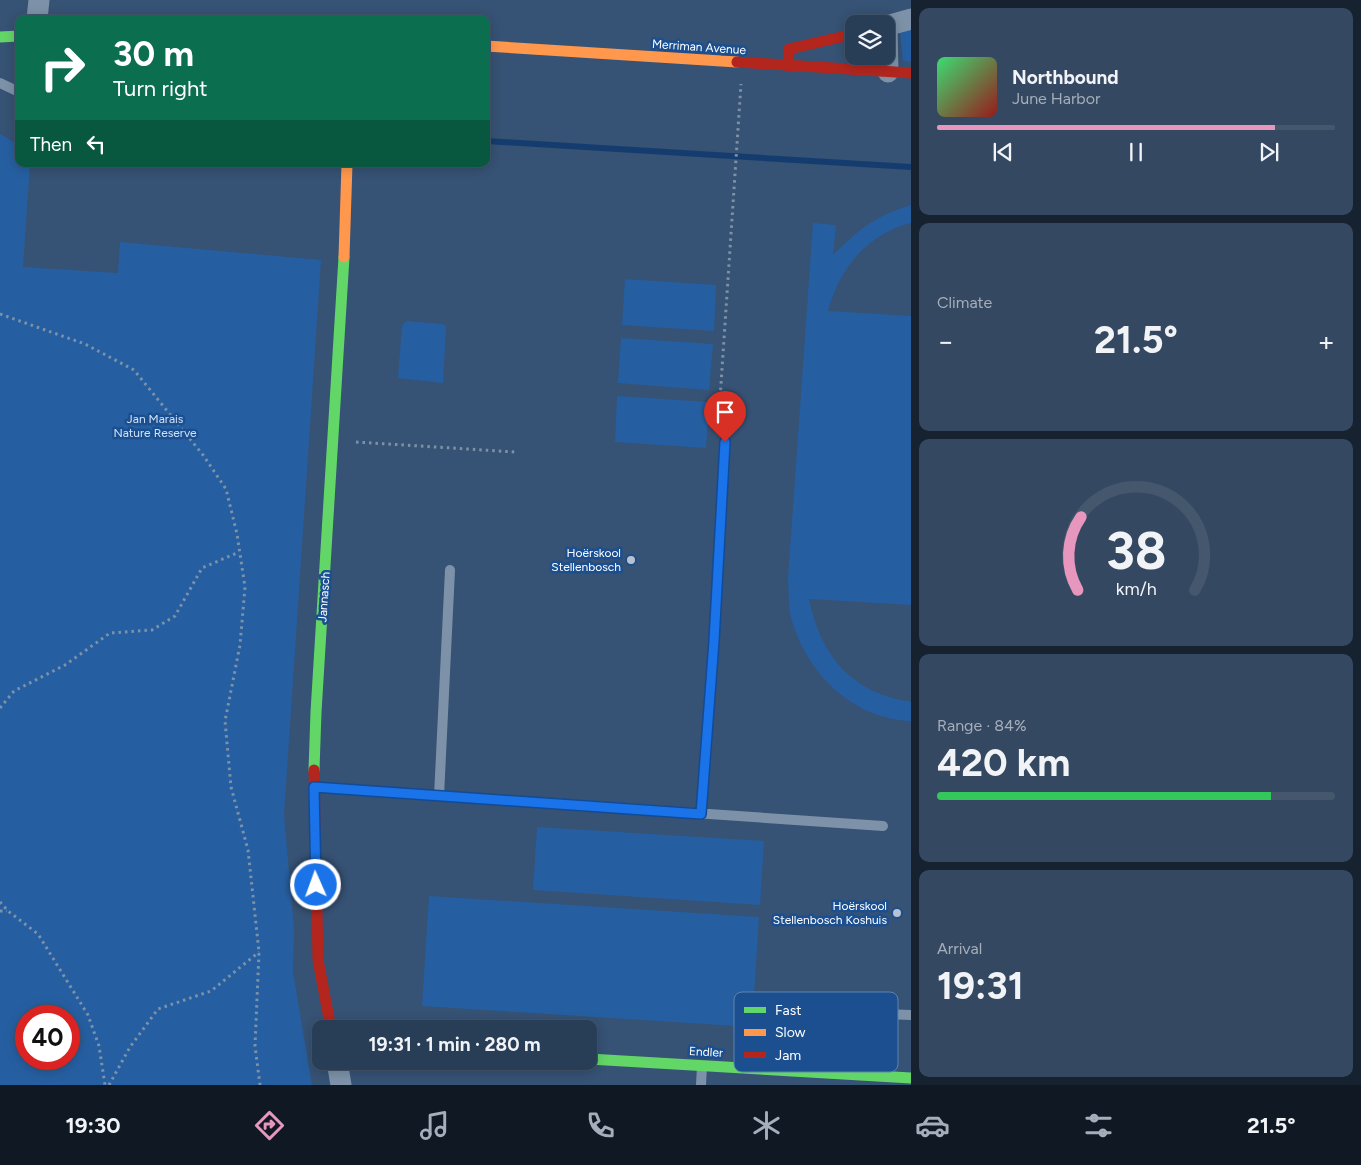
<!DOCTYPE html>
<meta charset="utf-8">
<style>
body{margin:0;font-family:Figtree,sans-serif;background:#344961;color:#f1f3f6;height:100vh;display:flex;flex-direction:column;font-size:19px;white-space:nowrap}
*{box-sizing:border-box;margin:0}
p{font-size:16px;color:#a5aeba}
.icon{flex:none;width:28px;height:28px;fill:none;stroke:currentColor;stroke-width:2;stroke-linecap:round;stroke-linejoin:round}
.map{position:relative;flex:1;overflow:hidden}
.side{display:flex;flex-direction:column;gap:8px;padding:8px;background:#162230;width:450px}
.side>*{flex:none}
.guide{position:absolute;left:15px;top:15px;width:475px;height:152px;border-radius:10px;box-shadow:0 2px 12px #0003,0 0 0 1px #44576d;background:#0b6e4f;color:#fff;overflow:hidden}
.fabs{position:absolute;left:845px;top:15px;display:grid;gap:10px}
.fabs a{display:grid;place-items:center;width:50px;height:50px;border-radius:10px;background:#283e57;box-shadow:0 2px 12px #0003,0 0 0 1px #44576d;font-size:25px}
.speed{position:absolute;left:15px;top:1005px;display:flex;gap:10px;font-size:25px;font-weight:700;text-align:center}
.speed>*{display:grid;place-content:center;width:65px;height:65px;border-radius:50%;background:#283e57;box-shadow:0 2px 12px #0003,0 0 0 1px #44576d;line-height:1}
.speed .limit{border:8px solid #d22;background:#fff;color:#111}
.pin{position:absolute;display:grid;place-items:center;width:42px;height:42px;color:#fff;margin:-51px -21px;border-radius:50% 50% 50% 0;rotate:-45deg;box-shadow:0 0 5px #0007}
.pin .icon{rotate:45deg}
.me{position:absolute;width:55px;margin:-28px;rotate:358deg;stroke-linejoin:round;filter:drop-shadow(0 0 4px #0008)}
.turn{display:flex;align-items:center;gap:18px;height:105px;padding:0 15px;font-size:22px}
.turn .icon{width:65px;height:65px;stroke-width:2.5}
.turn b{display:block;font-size:35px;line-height:42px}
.then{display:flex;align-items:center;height:48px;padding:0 15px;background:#0003;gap:10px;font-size:19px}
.big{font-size:38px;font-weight:700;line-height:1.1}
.side .card{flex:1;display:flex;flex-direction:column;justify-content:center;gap:8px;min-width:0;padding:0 18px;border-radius:10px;background:#344961}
.side .dial{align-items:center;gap:0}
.dial svg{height:130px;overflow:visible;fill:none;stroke:#44576d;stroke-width:7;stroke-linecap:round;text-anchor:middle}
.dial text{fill:#f1f3f6;stroke:none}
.song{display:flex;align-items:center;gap:15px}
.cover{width:60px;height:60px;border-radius:8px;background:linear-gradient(135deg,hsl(140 70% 55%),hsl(0 70% 35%))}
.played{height:5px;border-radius:2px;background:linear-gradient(90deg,#e797bd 85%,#44576d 85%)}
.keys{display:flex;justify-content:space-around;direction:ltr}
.heat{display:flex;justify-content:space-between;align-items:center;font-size:28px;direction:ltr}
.charge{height:8px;border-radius:4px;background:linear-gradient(90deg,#34c759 84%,#44576d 0)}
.trip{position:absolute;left:312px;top:1020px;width:285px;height:50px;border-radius:10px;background:#283e57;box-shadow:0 2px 12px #0003,0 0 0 1px #44576d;font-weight:700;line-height:50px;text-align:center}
.tab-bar{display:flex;height:80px;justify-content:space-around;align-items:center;background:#101923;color:#a5aeba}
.tab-bar .icon{width:35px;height:35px}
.tab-bar .active{color:#e797bd}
.tab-bar b{font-size:22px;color:#f1f3f6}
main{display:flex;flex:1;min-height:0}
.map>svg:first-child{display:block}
</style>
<main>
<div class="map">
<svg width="911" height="1085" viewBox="0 0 911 1085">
<rect width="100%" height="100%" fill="#365274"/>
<!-- green -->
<path fill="#265fa1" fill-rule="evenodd" d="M911 29V62L903 61 900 33Z
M0 134 19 145V164H30L23 267 118 273 120 242 321 260 284 815 294 929 293 972 312 1085H0ZM26 1016H69V1059H26Z
M911 205V223C867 234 839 269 828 311L911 316V605L809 599C821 656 851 693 911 702V721C853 719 808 674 792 621 788 608 789 592 788 578L813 223 836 225 833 255C861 228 873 217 911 205Z
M625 279 716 285 714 331 622 325Z
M406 321 443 324 446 326 443 383 398 378 402 326Z
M621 338 713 344 709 390 618 383Z
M617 396 709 402 706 448 615 442Z
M537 827 764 841 760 905 533 890Z
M429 896 759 917 752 1027 422 1006Z"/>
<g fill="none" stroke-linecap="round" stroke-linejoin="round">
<!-- stream -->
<path stroke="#153c6e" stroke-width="6" d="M486 141 911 167"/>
<!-- path -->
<path stroke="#7d92a8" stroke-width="3" stroke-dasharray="2.5 4" stroke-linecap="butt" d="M0 314 85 344 134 370 203 455 226 489 237 534 245 587 240 645 225 721 231 787 248 850 259 952 255 1046 260 1085
M718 429 741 84
M356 442 515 452
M0 708 14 691 65 665 110 633 152 630 175 616 202 568 239 552
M0 902 8 911 38 934 88 1015 99 1046 105 1085
M0 911H7
M109 1085 130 1047 158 1009 211 991 259 952"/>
<!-- lane -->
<path stroke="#7d92a8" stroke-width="10" d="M0 83 19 92
M315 787 883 826
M439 796 450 570
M701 814 714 641 725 442
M884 1014 911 1015
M701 1085 702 1066"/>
<!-- street -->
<path stroke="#7d92a8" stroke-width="21" d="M37 19 39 0
M886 26 911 19
M887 26 888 72
M337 1061 341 1085"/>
<!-- fast -->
<path stroke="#63d668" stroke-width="11" d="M0 37 19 36
M314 770 316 712 344 257
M589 1059 911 1078"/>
<!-- slow -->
<path stroke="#ff974d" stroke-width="11" d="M486 46 737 62
M344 257 347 164"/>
<!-- jam -->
<path stroke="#b3261e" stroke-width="11" d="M737 62 911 73
M788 66 789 49 854 34
M314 770 318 960 331 1029"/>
</g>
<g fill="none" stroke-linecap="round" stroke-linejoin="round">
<!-- route casing -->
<g stroke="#114b97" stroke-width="12">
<path id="route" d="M316 885 314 787 701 814 714 641 725 442"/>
</g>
<!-- route -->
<use href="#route" stroke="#1a73e8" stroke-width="9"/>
</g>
<!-- markers -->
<g fill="#b9c2ce" stroke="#1b4f8f" stroke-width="2">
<circle cx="631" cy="560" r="5"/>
<circle cx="897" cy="913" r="5"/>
</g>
<g text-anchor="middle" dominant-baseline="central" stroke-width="5" stroke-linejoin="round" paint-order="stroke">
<!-- street labels -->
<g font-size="12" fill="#fff" stroke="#1b4f8f">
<text transform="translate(699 47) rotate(4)">Merriman Avenue</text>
<text transform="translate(324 597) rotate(-86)">Jannasch</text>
<text transform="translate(706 1052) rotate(3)">Endler</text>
</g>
<!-- park labels -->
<g font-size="12" fill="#cfe3fa" stroke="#1b4f8f">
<text x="155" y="419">Jan Marais<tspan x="155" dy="14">Nature Reserve</tspan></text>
</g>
<!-- poi labels -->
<g font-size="12" fill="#fff" stroke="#1b4f8f" text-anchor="end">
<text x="621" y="553">Hoërskool<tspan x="621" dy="14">Stellenbosch</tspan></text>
<text x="887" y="906">Hoërskool<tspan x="887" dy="14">Stellenbosch Koshuis</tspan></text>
</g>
</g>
<!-- legend -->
<rect x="734" y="992" width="164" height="80" rx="8" fill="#1b4f8f" stroke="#5f84b1" stroke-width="1"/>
<rect x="744" y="1007" width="22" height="6" fill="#63d668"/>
<rect x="744" y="1029" width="22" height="7" fill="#ff974d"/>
<rect x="744" y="1052" width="22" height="6" fill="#b3261e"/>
<g font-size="14" fill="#fff">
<text x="775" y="1015">Fast</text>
<text x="775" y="1037">Slow</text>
<text x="775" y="1060">Jam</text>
</g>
</svg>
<div class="fabs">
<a><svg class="icon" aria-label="layers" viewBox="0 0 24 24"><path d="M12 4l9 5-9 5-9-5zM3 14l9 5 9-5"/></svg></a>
</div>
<div class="speed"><div class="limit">40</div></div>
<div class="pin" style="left:725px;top:442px;background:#d93025"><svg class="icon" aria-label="arrive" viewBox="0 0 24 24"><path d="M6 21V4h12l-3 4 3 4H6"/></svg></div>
<svg class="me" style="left:316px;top:885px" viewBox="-20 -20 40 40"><circle r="17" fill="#1a73e8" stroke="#fff" stroke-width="3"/><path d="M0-11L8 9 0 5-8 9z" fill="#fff"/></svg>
<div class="trip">19:31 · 1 min · 280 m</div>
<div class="guide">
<div class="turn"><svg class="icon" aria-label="right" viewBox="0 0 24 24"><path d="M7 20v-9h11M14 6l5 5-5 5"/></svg><div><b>30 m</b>Turn right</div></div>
<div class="then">Then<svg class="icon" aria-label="left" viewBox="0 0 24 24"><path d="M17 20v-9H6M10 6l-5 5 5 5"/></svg></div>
</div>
</div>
<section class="side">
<div class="card">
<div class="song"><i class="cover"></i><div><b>Northbound</b><p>June Harbor</p></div></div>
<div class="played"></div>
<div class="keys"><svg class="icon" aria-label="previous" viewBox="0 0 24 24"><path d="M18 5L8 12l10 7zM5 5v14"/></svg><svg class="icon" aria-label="pause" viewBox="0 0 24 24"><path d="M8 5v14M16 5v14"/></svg><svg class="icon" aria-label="next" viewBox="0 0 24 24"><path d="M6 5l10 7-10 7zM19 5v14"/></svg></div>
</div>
<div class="card"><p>Climate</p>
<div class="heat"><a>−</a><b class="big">21.5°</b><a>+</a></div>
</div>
<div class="card dial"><svg viewBox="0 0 100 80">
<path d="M14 69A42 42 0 1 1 86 69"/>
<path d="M14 69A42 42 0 0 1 16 24" stroke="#e797bd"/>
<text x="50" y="56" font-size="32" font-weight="700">38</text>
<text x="50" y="72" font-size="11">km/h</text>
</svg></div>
<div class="card"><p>Range · 84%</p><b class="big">420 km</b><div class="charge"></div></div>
<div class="card"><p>Arrival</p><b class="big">19:31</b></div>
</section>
</main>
<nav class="tab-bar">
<b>19:30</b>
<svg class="icon active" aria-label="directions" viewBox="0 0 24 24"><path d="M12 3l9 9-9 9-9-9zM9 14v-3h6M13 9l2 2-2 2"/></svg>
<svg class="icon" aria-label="music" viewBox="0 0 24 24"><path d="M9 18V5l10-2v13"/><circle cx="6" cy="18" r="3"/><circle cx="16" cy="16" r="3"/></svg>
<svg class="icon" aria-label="phone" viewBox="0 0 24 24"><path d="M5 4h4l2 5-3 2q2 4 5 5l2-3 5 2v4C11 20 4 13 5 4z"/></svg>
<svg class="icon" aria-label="climate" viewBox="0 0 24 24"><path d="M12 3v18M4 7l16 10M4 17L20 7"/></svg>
<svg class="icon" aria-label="car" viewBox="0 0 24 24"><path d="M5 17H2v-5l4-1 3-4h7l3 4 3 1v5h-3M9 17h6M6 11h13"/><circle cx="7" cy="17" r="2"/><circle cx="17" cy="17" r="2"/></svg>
<svg class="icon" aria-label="filters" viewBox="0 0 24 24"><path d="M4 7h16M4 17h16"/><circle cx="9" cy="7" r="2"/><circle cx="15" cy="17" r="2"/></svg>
<b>21.5°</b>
</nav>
